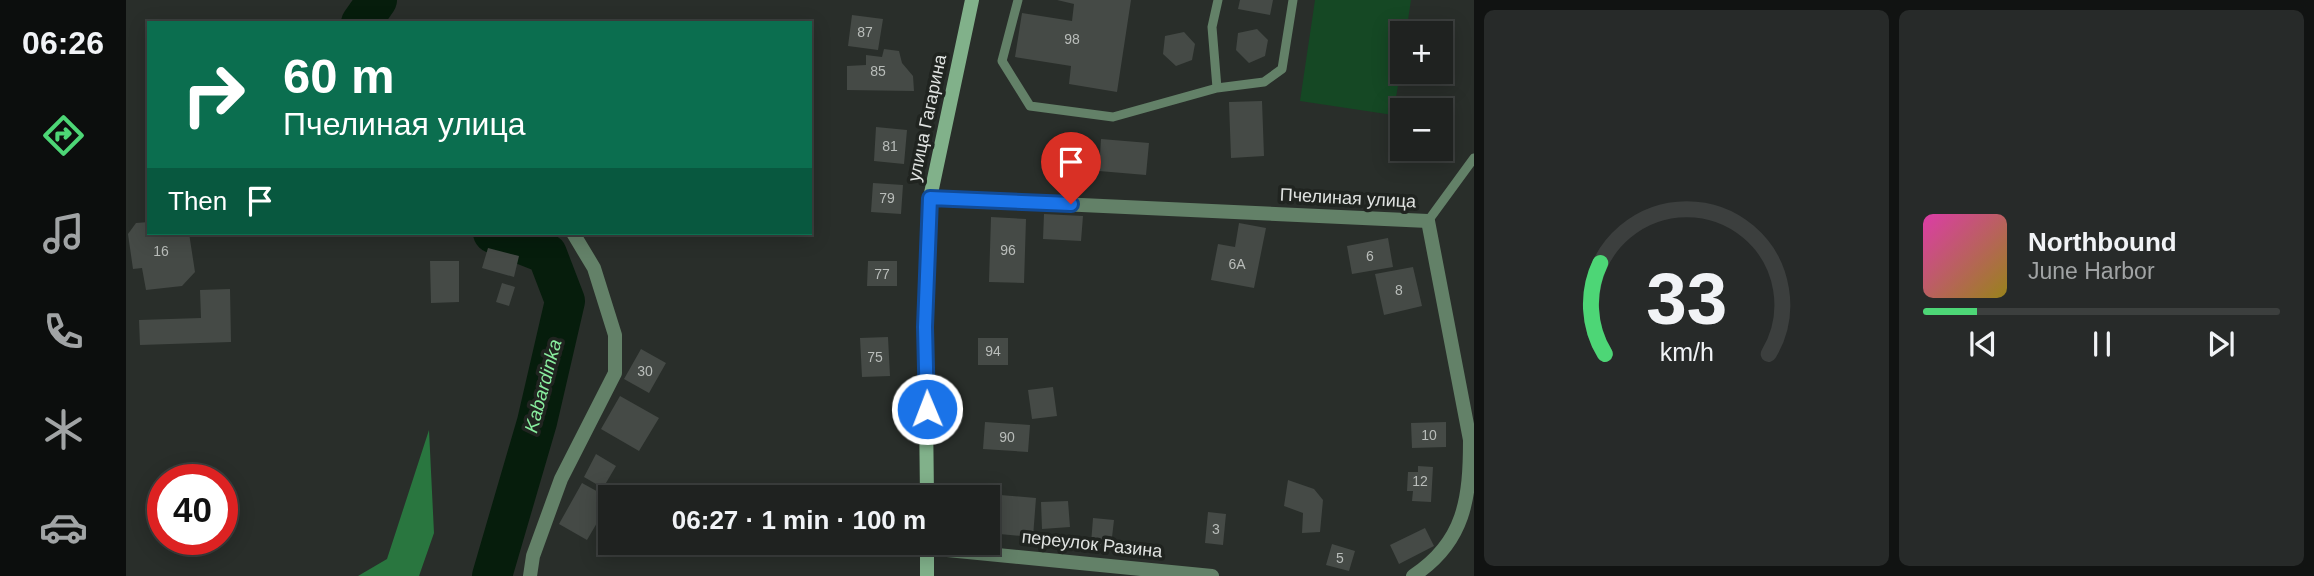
<!DOCTYPE html>
<meta charset="utf-8">
<style>
body{margin:0;font-family:Helvetica,sans-serif;background:#272a29;color:#f1f3f6;height:100vh;display:flex;flex-direction:column;font-size:26px;white-space:nowrap}
*{box-sizing:border-box;margin:0}
p{font-size:23px;color:#a1a4a5}
.icon{flex:none;width:38px;height:38px;fill:none;stroke:currentColor;stroke-width:2;stroke-linecap:round;stroke-linejoin:round}
.map{position:relative;flex:1;overflow:hidden}
.side{display:flex;flex-direction:column;gap:10px;padding:10px;background:#111312;width:840px}
.side>*{flex:none}
.hud{position:absolute;left:21px;top:21px;width:665px;height:214px;border-radius:0px;box-shadow:0 4px 18px #0003,0 0 0 2px #3c3f3e;background:#0b6e4f;color:#fff;overflow:hidden}
.controls{position:absolute;left:1264px;top:21px;display:grid;gap:14px}
.controls a{display:grid;place-items:center;width:63px;height:63px;border-radius:0px;background:#1f2220;box-shadow:0 4px 18px #0003,0 0 0 2px #3c3f3e;font-size:35px}
.speed{position:absolute;left:21px;top:464px;display:flex;gap:14px;font-size:35px;font-weight:700;text-align:center}
.speed>*{display:grid;place-content:center;width:91px;height:91px;border-radius:50%;background:#1f2220;box-shadow:0 4px 18px #0003,0 0 0 2px #3c3f3e;line-height:1}
.speed .limit{border:10px solid #d22;background:#fff;color:#111}
.pin{position:absolute;display:grid;place-items:center;width:60px;height:60px;color:#fff;margin:-72px -30px;border-radius:50% 50% 50% 0;rotate:-45deg;box-shadow:0 0 7px #0007}
.pin .icon{rotate:45deg}
.me{position:absolute;width:77px;margin:-38px;rotate:359deg;stroke-linejoin:round;filter:drop-shadow(0 0 5px #0008)}
.turn{display:flex;align-items:center;gap:24px;height:147px;padding:0 21px;font-size:32px}
.turn .icon{width:91px;height:91px;stroke-width:2.5}
.turn b{display:block;font-size:49px;line-height:60px}
.then{display:flex;align-items:center;height:66px;padding:0 21px;background:#0003;gap:14px;font-size:26px}
.side .widget{flex:1;display:flex;flex-direction:column;justify-content:center;gap:10px;min-width:0;padding:0 24px;border-radius:10px;background:#272a29}
.side .dial{align-items:center;gap:0}
.dial svg{height:182px;overflow:visible;fill:none;stroke:#3c3f3e;stroke-width:7;stroke-linecap:round;text-anchor:middle}
.dial text{fill:#f1f3f6;stroke:none}
.song{display:flex;align-items:center;gap:21px}
.cover{width:84px;height:84px;border-radius:10px;background:linear-gradient(135deg,hsl(320 70% 55%),hsl(50 70% 35%))}
.played{height:7px;border-radius:4px;background:linear-gradient(90deg,#4dd676 15%,#3c3f3e 15%)}
.keys{display:flex;justify-content:space-around;direction:ltr}
.side .tiles{flex:1;display:grid;gap:10px;grid-template-columns:repeat(2,1fr)}
.trip{position:absolute;left:472px;top:485px;width:402px;height:70px;border-radius:0px;background:#1f2220;box-shadow:0 4px 18px #0003,0 0 0 2px #3c3f3e;font-weight:800;line-height:70px;text-align:center}
main{display:flex;flex:1;min-height:0}
.tabs{display:flex;flex-direction:column;width:126px;justify-content:space-around;align-items:center;background:#0c0e0d;color:#a1a4a5}
.tabs .icon{width:49px;height:49px}
.tabs .current{color:#4dd676}
.tabs b{font-size:32px;color:#f1f3f6}
.map>svg:first-child{display:block}
</style>
<main>
<nav class="tabs">
<b>06:26</b>
<svg class="icon current" aria-label="directions" viewBox="0 0 24 24"><path d="M12 3l9 9-9 9-9-9zM9 14v-3h6M13 9l2 2-2 2"/></svg>
<svg class="icon" aria-label="music" viewBox="0 0 24 24"><path d="M9 18V5l10-2v13"/><circle cx="6" cy="18" r="3"/><circle cx="16" cy="16" r="3"/></svg>
<svg class="icon" aria-label="phone" viewBox="0 0 24 24"><path d="M5 4h4l2 5-3 2q2 4 5 5l2-3 5 2v4C11 20 4 13 5 4z"/></svg>
<svg class="icon" aria-label="climate" viewBox="0 0 24 24"><path d="M12 3v18M4 7l16 10M4 17L20 7"/></svg>
<svg class="icon" aria-label="car" viewBox="0 0 24 24"><path d="M5 17H2v-5l4-1 3-4h7l3 4 3 1v5h-3M9 17h6M6 11h13"/><circle cx="7" cy="17" r="2"/><circle cx="17" cy="17" r="2"/></svg>
</nav>
<div class="map">
<svg width="1348" height="576" viewBox="0 0 1348 576">
<rect width="100%" height="100%" fill="#292e2a"/>
<!-- green -->
<path fill="#154824" d="M1189 0H1285L1280 33H1276V62L1267 115 1174 101Z"/>
<!-- forest -->
<path fill="#29763f" d="M303 430 308 533 293 576H232L261 559Z"/>
<g fill="none" stroke-linecap="round" stroke-linejoin="round">
<!-- river -->
<path stroke="#061d0c" stroke-width="40" d="M235 23 251 0
M366 576 411 422 439 301 421 254 367 233"/>
</g>
<!-- building -->
<path fill="#454a46" d="M931 0H1005L991 92 943 84 945 66 889 57 896 13 946 21 948 4Z
M1114 0H1147L1144 15 1112 9Z
M726 15 757 19 752 50 722 46Z
M1131 29 1142 40 1139 56 1123 63 1110 50 1112 33Z
M1058 32 1069 44 1066 60 1050 66 1037 54 1039 36Z
M758 49 773 51 776 63 787 76 788 91 721 90V66L740 65V55L756 57Z
M1136 101 1138 156 1105 158 1103 102Z
M750 127 781 130 778 164 748 161Z
M975 139 1023 143 1020 175 973 171Z
M747 183 777 185 775 214 745 212Z
M918 214 957 216 955 241 917 239Z
M865 217 900 219 898 283 863 282Z
M23 222V233H63L69 272 56 286 20 290 16 268 7 269 2 234 10 223Z
M1113 223 1140 228 1128 288 1085 280 1092 244 1109 247Z
M1262 238 1267 267 1226 274 1221 246Z
M362 248 393 256 388 277 356 268Z
M304 261H333V302L305 303Z
M742 261H771V286H741Z
M1287 267 1296 306 1258 315 1249 274Z
M376 283 389 287 383 306 370 302Z
M104 289 105 342 14 345 13 320 75 318 74 290Z
M762 337 764 376 736 377 734 338Z
M852 338H882V365H852Z
M515 349 540 363 523 393 498 379Z
M927 387 931 416 906 419 902 390Z
M494 396 533 418 513 451 475 429Z
M859 422 904 425 902 452 857 449Z
M1320 422V447L1286 448 1285 423Z
M470 454 490 466 477 488 458 477Z
M1292 466 1307 467 1305 502 1286 501 1287 491H1281L1282 472H1292Z
M1162 480 1188 489 1197 500 1194 532 1176 533 1177 513 1158 506Z
M456 483 485 499 461 540 433 524Z
M851 493 910 498 907 537 863 533V497H850Z
M942 501 944 527 916 529 915 502Z
M1082 512 1100 514 1097 545 1079 543Z
M967 518 988 520 985 546 965 544Z
M1299 528 1308 546 1273 564 1264 545Z
M1206 544 1229 551 1223 571 1200 565Z"/>
<g fill="none" stroke-linecap="round" stroke-linejoin="round">
<!-- lane -->
<path stroke="#638168" stroke-width="9" d="M892 0 876 61 904 106 987 117 1091 88 1086 27 1092 0
M1091 88 1138 82 1156 69 1167 0
M1302 221 1348 158"/>
<!-- street -->
<path stroke="#638168" stroke-width="14" d="M804 198 1302 221 1344 440C1344 498 1339 542 1287 576
M801 548 1086 576
M404 576 407 556 435 479 489 373V335L468 268 447 233"/>
<!-- secondary -->
<path stroke="#81b18a" stroke-width="14" d="M801 497 799 327 804 198 846 0
M801 542V576"/>
</g>
<g fill="none" stroke-linecap="round" stroke-linejoin="round">
<!-- route casing -->
<g stroke="#114b97" stroke-width="18">
<path id="route" d="M801 409 799 327 804 198 945 204"/>
</g>
<!-- route -->
<use href="#route" stroke="#1a73e8" stroke-width="12"/>
</g>
<g text-anchor="middle" dominant-baseline="central" stroke-width="7" stroke-linejoin="round" paint-order="stroke">
<!-- number labels -->
<g font-size="14" fill="#b9bdba">
<text x="739" y="32">87</text>
<text x="946" y="39">98</text>
<text x="752" y="71">85</text>
<text x="764" y="146">81</text>
<text x="761" y="198">79</text>
<text x="882" y="250">96</text>
<text x="35" y="251">16</text>
<text x="1244" y="256">6</text>
<text x="1111" y="264">6А</text>
<text x="756" y="274">77</text>
<text x="1273" y="290">8</text>
<text x="867" y="351">94</text>
<text x="749" y="357">75</text>
<text x="519" y="371">30</text>
<text x="1303" y="435">10</text>
<text x="881" y="437">90</text>
<text x="1294" y="481">12</text>
<text x="1090" y="529">3</text>
<text x="1214" y="558">5</text>
</g>
<!-- street labels -->
<g font-size="18" fill="#e0e3e1" stroke="#202420">
<text transform="translate(801 118) rotate(-78)">улица Гагарина</text>
<text transform="translate(1222 198) rotate(3)">Пчелиная улица</text>
<text transform="translate(966 544) rotate(6)">переулок Разина</text>
</g>
<!-- water labels -->
<g font-size="19" font-style="italic" fill="#88ec9e" stroke="#202420">
<text transform="translate(417 386) rotate(-75)">Kabardinka</text>
</g>
</g>
</svg>
<div class="controls">
<a>+</a>
<a>−</a>
</div>
<div class="speed"><div class="limit">40</div></div>
<div class="pin" style="left:945px;top:204px;background:#d93025"><svg class="icon" aria-label="arrive" viewBox="0 0 24 24"><path d="M6 21V4h12l-3 4 3 4H6"/></svg></div>
<svg class="me" style="left:801px;top:409px" viewBox="-20 -20 40 40"><circle r="17" fill="#1a73e8" stroke="#fff" stroke-width="3"/><path d="M0-11L8 9 0 5-8 9z" fill="#fff"/></svg>
<div class="trip">06:27 · 1 min · 100 m</div>
<div class="hud">
<div class="turn"><svg class="icon" aria-label="right" viewBox="0 0 24 24"><path d="M7 20v-9h11M14 6l5 5-5 5"/></svg><div><b>60 m</b>Пчелиная улица</div></div>
<div class="then">Then<svg class="icon" aria-label="arrive" viewBox="0 0 24 24"><path d="M6 21V4h12l-3 4 3 4H6"/></svg></div>
</div>
</div>
<section class="side">
<div class="tiles">
<div class="widget dial"><svg viewBox="0 0 100 80">
<path d="M14 69A42 42 0 1 1 86 69"/>
<path d="M14 69A42 42 0 0 1 12 29" stroke="#4dd676"/>
<text x="50" y="56" font-size="32" font-weight="700">33</text>
<text x="50" y="72" font-size="11">km/h</text>
</svg></div>
<div class="widget">
<div class="song"><i class="cover"></i><div><b>Northbound</b><p>June Harbor</p></div></div>
<div class="played"></div>
<div class="keys"><svg class="icon" aria-label="previous" viewBox="0 0 24 24"><path d="M18 5L8 12l10 7zM5 5v14"/></svg><svg class="icon" aria-label="pause" viewBox="0 0 24 24"><path d="M8 5v14M16 5v14"/></svg><svg class="icon" aria-label="next" viewBox="0 0 24 24"><path d="M6 5l10 7-10 7zM19 5v14"/></svg></div>
</div>
</div>
</section>
</main>
